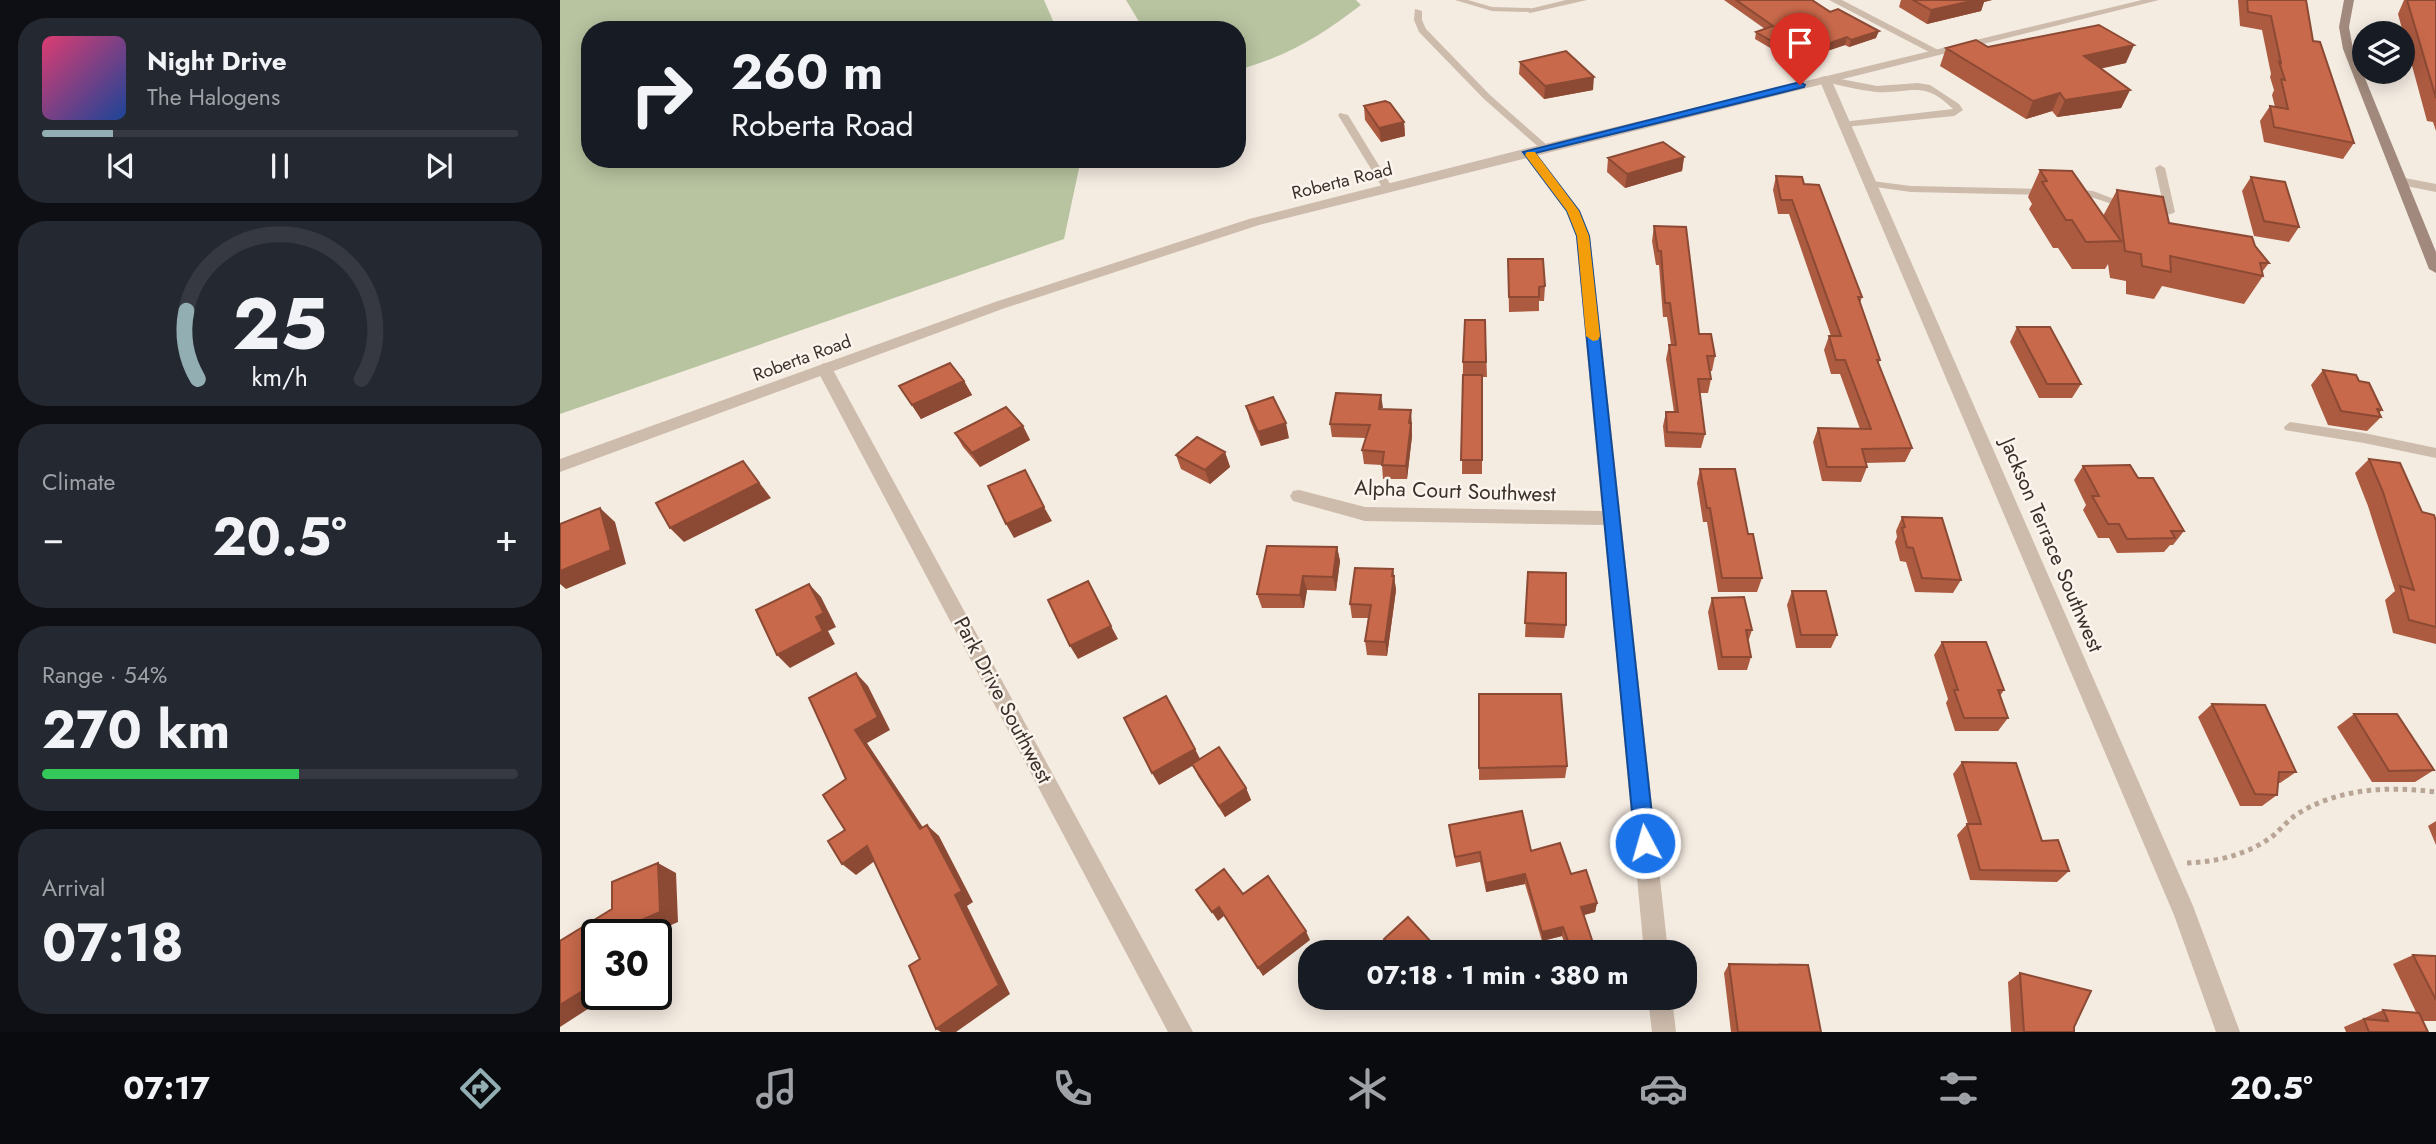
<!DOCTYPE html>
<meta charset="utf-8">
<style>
body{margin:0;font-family:Jost,sans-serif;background:#242831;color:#f1f3f6;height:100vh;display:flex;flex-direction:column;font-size:26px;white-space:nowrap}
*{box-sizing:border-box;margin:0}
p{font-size:23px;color:#9ea1a6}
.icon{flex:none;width:38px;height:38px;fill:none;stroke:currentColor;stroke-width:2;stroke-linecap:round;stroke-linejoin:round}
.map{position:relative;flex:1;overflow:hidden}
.details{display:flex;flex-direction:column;gap:18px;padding:18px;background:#0d0f14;width:560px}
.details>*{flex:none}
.guide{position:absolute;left:21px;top:21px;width:665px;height:147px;border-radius:28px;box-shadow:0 4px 18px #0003;background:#171b24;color:#f1f3f6;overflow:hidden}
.fabs{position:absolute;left:1792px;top:21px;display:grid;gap:14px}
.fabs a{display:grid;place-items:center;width:63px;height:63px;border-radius:50%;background:#171b24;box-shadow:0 4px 18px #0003;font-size:35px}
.speed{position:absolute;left:21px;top:919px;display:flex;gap:14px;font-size:35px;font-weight:700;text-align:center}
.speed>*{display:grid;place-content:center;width:91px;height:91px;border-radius:50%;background:#171b24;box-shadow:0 4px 18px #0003;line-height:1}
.speed .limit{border:4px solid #111;border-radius:10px;background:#fff;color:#111}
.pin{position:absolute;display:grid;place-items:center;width:60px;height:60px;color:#fff;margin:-72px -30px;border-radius:50% 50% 50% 0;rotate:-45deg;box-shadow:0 0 7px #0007}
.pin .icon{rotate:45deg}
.me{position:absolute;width:77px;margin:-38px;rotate:354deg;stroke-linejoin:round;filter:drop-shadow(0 0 5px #0008)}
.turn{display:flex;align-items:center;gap:24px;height:147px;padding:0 35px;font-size:32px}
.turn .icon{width:91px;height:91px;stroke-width:2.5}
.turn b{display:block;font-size:49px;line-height:60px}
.big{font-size:52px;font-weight:700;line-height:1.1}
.details .tile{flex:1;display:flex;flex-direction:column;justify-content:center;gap:10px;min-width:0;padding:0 24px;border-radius:28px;background:#242831}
.details .dial{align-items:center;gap:0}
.dial svg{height:182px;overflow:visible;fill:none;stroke:#363941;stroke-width:7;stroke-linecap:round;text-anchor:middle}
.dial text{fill:#f1f3f6;stroke:none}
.song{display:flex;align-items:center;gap:21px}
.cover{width:84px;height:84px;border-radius:10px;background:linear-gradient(135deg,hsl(340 70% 55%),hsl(220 70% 35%))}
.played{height:7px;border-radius:4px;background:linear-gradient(90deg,#92aeb2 15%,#363941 15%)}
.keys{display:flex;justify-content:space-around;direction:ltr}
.heat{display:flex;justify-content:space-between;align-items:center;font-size:38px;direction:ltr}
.charge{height:10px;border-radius:5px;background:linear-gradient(90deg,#34c759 54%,#363941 0)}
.trip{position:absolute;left:738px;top:940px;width:399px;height:70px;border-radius:28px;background:#171b24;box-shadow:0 4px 18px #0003;font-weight:700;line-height:70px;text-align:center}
.menu{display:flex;height:112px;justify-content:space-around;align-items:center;background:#090b0e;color:#9ea1a6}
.menu .icon{width:49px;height:49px}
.menu .current{color:#92aeb2}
.menu b{font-size:32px;color:#f1f3f6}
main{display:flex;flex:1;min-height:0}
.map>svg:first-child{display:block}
</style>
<main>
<section class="details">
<div class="tile">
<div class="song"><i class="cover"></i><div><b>Night Drive</b><p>The Halogens</p></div></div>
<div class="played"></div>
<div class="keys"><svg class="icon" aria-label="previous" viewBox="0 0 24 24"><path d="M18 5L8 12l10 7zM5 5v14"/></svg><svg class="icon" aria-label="pause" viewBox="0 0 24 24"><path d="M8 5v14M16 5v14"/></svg><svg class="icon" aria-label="next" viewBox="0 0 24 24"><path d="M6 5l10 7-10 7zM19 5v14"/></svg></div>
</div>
<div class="tile dial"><svg viewBox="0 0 100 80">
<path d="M14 69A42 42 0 1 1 86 69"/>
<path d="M14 69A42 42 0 0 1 9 39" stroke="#92aeb2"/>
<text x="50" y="56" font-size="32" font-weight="700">25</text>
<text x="50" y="72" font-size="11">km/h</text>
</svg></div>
<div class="tile"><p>Climate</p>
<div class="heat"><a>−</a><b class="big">20.5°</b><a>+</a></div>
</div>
<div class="tile"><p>Range · 54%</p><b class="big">270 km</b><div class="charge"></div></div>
<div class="tile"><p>Arrival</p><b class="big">07:18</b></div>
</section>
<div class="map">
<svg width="1876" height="1032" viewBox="0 0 1876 1032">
<rect width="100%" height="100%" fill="#f4ebe1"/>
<!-- green -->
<path fill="#b8c4a0" d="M0 0H484L497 30H30V159H521L504 239 0 414Z
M566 0H796L801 5C759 37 728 56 677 70V30H584Z"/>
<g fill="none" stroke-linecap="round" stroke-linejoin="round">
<!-- path -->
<path stroke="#b9a596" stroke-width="5" stroke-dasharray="4.5 4.5" stroke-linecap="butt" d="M1627 863C1657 862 1690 854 1714 835 1722 828 1729 819 1739 813 1780 788 1829 786 1876 792"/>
<!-- service -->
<path fill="#cdbbac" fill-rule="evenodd" d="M895 0H908L932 7 970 8 974 10 970 12 932 11Z
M855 9 862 11V20L866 29 930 95 988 146V150H982L924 99 859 32 854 20Z
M1265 76 1317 86 1358 83 1370 85 1399 104 1403 110 1394 116 1285 127 1280 124 1282 122 1393 109C1363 79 1352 94 1316 92 1298 90 1279 85 1262 81V77Z
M780 113 788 115 832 187 831 189 822 187 778 115Z
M1600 165 1605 168 1615 212C1609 217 1591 215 1585 210L1590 207 1604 208 1595 168Z
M1312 181 1351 186 1488 189 1493 192 1488 195 1351 192 1308 186 1307 184Z
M1509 189 1533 191 1575 207 1570 210 1528 196 1505 194 1504 192Z
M1730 422 1804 433 1876 448V458L1804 443 1725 430 1724 427Z"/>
<!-- minor -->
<path fill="#cdbbac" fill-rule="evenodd" d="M1006 0H1027L970 13 965 10Z
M1269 0H1282L1382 52 1373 54Z
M1261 77 1271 79 1633 906 1680 1032H1656L1614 915 1259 79Z
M968 148 972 149 1020 211 1030 236 1108 952H1084L1044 525 805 521 733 501 730 496 733 491 739 490 805 507 1042 511 1016 236 1007 211 962 152Z
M1840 177 1876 184V192L1836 184V178Z
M264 363 272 368 633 1032H608L256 368Z
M1088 998H1112L1116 1032H1092Z"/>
<!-- tertiary -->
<path fill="#cdbbac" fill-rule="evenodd" d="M1582 0H1599L699 225 445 308 0 472V459L435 302 689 219 968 148Z"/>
<!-- secondary -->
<path fill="#a18a7d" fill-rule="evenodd" d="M1784 0H1794L1789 27 1793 49 1876 252V273L1869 269 1783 49 1779 27Z"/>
</g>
<!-- wall -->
<path fill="#ac5a40" d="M1164 0H1252L1316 38 1289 47 1285 45 1234 62 1195 39 1196 32 1205 29Z
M1341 0H1432L1424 2 1421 11 1367 24 1339 7Z
M1678 0H1746L1753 41 1794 143 1783 159 1704 142 1700 121 1710 106 1715 107 1712 95 1714 90 1710 77 1711 74 1702 30 1680 26Z
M1844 0H1876V131L1873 122 1867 121 1838 14Z
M1428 47 1566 63 1541 68 1570 90 1561 108 1497 117 1492 111 1466 119 1380 66 1386 48Z
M960 62 1033 90 984 99 959 74Z
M804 106 844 122 845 136 821 142 805 120Z
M1124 157 1122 171 1065 188 1047 172 1048 158Z
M1480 170 1543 216 1557 190 1609 223 1695 246 1709 263 1702 272 1703 276 1684 304 1602 286 1594 299 1566 294V281L1550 278 1548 264 1545 269H1512L1498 248H1493L1469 209 1472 204 1468 197Z
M1216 176 1244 184 1302 297 1300 303 1320 360 1318 364 1352 448 1345 462 1305 463 1307 467 1301 482 1262 481 1253 442 1258 428 1300 429 1280 374H1271L1264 350 1269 336H1271L1229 214H1218L1213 190Z
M1691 177 1739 227 1729 242 1694 236 1682 191Z
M1094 226 1139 334 1155 356 1152 371H1150L1151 379 1148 393H1140L1145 434 1141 448 1105 447 1103 426 1106 412H1114L1106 359 1109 345H1111L1107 317H1103L1099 265H1096L1092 241Z
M948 259 985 286 984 301H979V311L949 312Z
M925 320 927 377H922V474H902L903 362Z
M1457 327 1521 384 1512 398H1479L1450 342Z
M1763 370 1799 381 1822 410 1819 413 1821 417 1807 431 1768 425 1751 385Z
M404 381 412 395 361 419 339 386Z
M686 406 729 438 701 446 690 420Z
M823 409 851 410 852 436 847 479H823L822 465 804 464 802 450 806 438 772 437 770 424Z
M463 426 470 440 420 467 403 447 395 433Z
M665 452 670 467 650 484 621 469 616 455Z
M1809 459 1862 512 1876 521V644L1833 633 1825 600 1835 591 1808 506 1795 473Z
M1523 466 1578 478 1624 531 1613 545H1610L1604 552 1557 553 1549 538H1538L1523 510 1526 505 1514 480Z
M1140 469 1188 534 1202 578 1197 592H1158L1147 522H1143L1137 483Z
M1342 517 1401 580 1393 593 1355 592 1346 562 1340 561 1335 542 1337 537 1336 531Z
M777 547 780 561 776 591 747 590 744 608H702L697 594Z
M968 572 1006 625 1004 638 965 637Z
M834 576 836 590 827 656 807 655 805 641 808 618H792L790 604Z
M1232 591 1277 635 1271 648H1236L1227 605Z
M1152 598 1192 630 1188 642 1191 657 1187 670H1158L1148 612Z
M1382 642 1444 690 1440 696 1448 718 1438 731H1395L1386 703 1388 699 1374 655Z
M1652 704 1736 772 1720 783H1718L1717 795 1702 806H1680L1638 717Z
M1794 714 1874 770 1855 782H1812L1777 727Z
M635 749 640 759 686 788 691 800 665 817 638 776 633 765 599 785Z
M1402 762 1482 841 1509 871 1497 882 1410 880 1397 835 1407 824H1408L1393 774Z
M1007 766 1005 778 919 780V768Z
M1876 821V845L1868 826Z
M889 825 971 851 1011 874 1037 903 1035 912 1024 915 1035 949V952H1007L1002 936 982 941 965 884 926 892 920 862 896 867Z
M824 939 874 949 871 952H833L825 944Z
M1853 955 1876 956V1021H1862L1868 1032H1786L1784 1027 1823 1010 1856 1012 1833 964Z
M1169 964 1261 1032H1171L1164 973Z
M1460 973 1514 1027V1032H1451L1448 982Z"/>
<!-- shaded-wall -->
<path fill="#8c4a34" d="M1412 0H1432L1424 2 1421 11 1367 24 1371 10Z
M1319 31 1316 38 1289 47 1291 40Z
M1287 37 1285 45 1234 62 1235 55Z
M1574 45 1566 63 1517 74 1524 56Z
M1034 77 1033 90 984 99 985 86Z
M1570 90 1561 108 1497 117 1505 100Z
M1500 93 1492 111 1466 119 1473 101Z
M844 122 845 136 821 142 819 128Z
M1124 157 1122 171 1065 188 1067 174Z
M404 381 412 395 361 419 352 405Z
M821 395 823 408 819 409Z
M851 410 852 436 847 479 846 466Z
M726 423 729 438 701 446 698 432Z
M463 426 470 440 420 467 412 453Z
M665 452 670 467 650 484 645 470Z
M183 461 211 498 124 542 110 528Z
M484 507 492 521 454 538 446 524Z
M40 508 55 522 66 564 6 589 0 584V571Z
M777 547 780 561 776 591 773 577Z
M833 569 836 590 827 656 825 642Z
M743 576 747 590 744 608 740 595Z
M249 584 261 597 276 627 268 631 275 644 230 668 217 655 256 617Z
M551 626 558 639 518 659 510 646Z
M296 673 308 686 330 730 307 743 372 841 360 829 295 730Z
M635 749 641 761 599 785 592 773Z
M686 788 691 800 665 817 659 806Z
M367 825 379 836 413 902 407 906 450 994 396 1032H381L376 1029Z
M307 846 320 857 296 875 282 864Z
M98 863 116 873 118 922 91 934H50Z
M965 874V884L926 892V883Z
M1037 903 1035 912 1020 916 1021 907Z
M659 907 664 916 658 921 652 912Z
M1003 927 1002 936 982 941V932Z
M746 931 750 940 703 976 698 968Z
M873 944 874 949 871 952H865Z
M37 982V994H51L0 1027V1005Z"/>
<!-- building -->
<path fill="#c8694b" stroke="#8c4a34" stroke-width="2" d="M1176 0H1252L1270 12 1278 9 1319 31 1291 40 1287 37 1235 55 1196 32 1213 26Z
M1353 0H1416L1371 10Z
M1687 0H1746L1753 41 1760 42 1794 143 1714 127 1710 106 1728 109 1721 79 1725 80 1719 62 1721 63 1711 16 1688 12Z
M1847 0H1876V98Z
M1539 25 1574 45 1524 56 1570 90 1505 100 1500 93 1473 101 1386 48 1416 40 1428 47Z
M1006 51 1034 77 985 86 960 62Z
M825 101 830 103 844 122 819 128 804 106Z
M1103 142 1124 157 1067 174 1048 158Z
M1480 170 1512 171 1561 241 1526 242 1512 220H1506L1482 182 1487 181Z
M1216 176 1242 177 1244 184 1259 185 1302 297H1298L1320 360H1317L1352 448 1302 449 1307 467H1267L1258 428 1311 429 1285 360H1276L1269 336H1281L1232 200H1221Z
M1691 177 1725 182 1739 227 1704 221Z
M1557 190 1603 197 1609 223 1692 237 1695 246 1709 263H1700L1703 276 1610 256 1611 272 1582 266 1581 254 1565 251Z
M1094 226 1126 227 1139 334H1151L1155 356H1147L1151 379H1138L1145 434 1107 432 1106 412H1118L1109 345H1116L1110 303H1105L1101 251H1098Z
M948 259H983L985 286 979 287V297H949Z
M905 320H925L926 362H903Z
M1457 327H1490L1521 384H1487Z
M390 363 404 381 352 405 339 386Z
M1763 370 1796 375 1799 381 1809 383 1822 410 1817 409 1821 417 1781 411Z
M903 375H922V460H901Z
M776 393 821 395 819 409 851 410 849 423H851L846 466 822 465 824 452 802 450 810 425 770 424Z
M713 397 726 423 698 432 686 406Z
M446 407 463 426 412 453 395 433Z
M637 437 665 452 645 470 616 455Z
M1809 459 1840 463 1862 512 1874 515 1876 521V627L1849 620 1840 586 1854 590 1823 492Z
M183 461 199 483 110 528 96 503Z
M1570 465 1578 478H1593L1624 531H1611L1615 538 1567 539 1559 524H1548L1532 496H1539L1523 466Z
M1140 469H1175L1188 534H1193L1202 578H1162L1150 508H1147Z
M465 470 484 507 446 524 428 486Z
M40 508 51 550 0 571V524Z
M1342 517 1382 518 1401 580 1362 578 1353 548 1347 547 1342 528 1345 527Z
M707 546 777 547 773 577 743 576 740 595 697 594Z
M795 568 833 569 832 576H834L825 642 805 641 811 605 790 604Z
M968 572 1006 573V625L965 623Z
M528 581 551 626 510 646 488 600Z
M249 584 264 613 256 617 263 631 217 655 196 610Z
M1232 591H1266L1277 635H1241Z
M1184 597 1192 630H1186L1191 657H1162L1152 598Z
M1382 642H1426L1444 690H1438L1448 718H1404L1394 690H1398Z
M296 673 318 717 295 730 360 829 367 825 402 891 395 895 439 985 376 1029 349 966 360 959 307 846 282 864 268 841 285 830 263 795 286 779 249 698Z
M919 694H1001L1007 766 919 768Z
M606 696 635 749 592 773 564 718Z
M1652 704 1705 705 1736 772H1719L1717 795 1695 794Z
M1794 714H1837L1874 770 1829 771Z
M659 747 686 788 659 806 632 764Z
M1402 762 1456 763 1482 841 1498 840 1509 871 1420 870 1407 824H1421Z
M962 811 971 851 1000 843 1011 874 1026 870 1037 903 1021 907 1035 949 1025 952H1012L1003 927 982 932 965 874 926 883 920 852 895 857 889 825Z
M98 863 100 912 50 934H37V982L0 1005V941L52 909V882Z
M664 869 683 894 708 876 746 931 698 968 659 907 652 912 636 890Z
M848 917 873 944 865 952H836L824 939Z
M1853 955 1876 956V1000Z
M1169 964 1248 965 1261 1032H1178Z
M1460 973 1531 991 1514 1027V1032H1464Z
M1823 1010 1859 1013 1868 1032H1809L1804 1019 1828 1021Z"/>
<!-- route -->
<path fill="#1a73e8" stroke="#114b97" stroke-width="2" d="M1240 82 1245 85 1244 87 975 153 1019 211 1029 236 1095 843 1092 850 1085 853 1078 850 1075 843 1017 236 1007 211 963 152Z"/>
<!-- slow -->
<path fill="#f59e0b" d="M967 152H975L1019 211 1029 236 1040 336 1038 340 1033 341 1026 336 1017 236 1007 211 965 155Z"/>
<g text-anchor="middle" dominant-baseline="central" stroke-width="5" stroke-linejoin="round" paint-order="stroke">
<!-- far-street labels -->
<g font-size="18" fill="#3b302b" stroke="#fbf5ee">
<text transform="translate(782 181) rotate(-14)">Roberta Road</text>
<text transform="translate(242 358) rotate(-20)">Roberta Road</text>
</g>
<!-- street labels -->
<g font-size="21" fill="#3b302b" stroke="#fbf5ee">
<text transform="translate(895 491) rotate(2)">Alpha Court Southwest</text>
<text transform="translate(1492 545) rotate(67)">Jackson Terrace Southwest</text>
<text transform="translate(443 700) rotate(62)">Park Drive Southwest</text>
</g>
</g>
</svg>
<div class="fabs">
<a><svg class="icon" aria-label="layers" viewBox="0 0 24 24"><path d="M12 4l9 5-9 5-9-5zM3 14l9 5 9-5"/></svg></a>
</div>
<div class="speed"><div class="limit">30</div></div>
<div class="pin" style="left:1240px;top:85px;background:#d93025"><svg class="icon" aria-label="arrive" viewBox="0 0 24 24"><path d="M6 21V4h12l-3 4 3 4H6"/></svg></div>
<svg class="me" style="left:1085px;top:843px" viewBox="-20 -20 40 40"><circle r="17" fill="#1a73e8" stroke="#fff" stroke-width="3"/><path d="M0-11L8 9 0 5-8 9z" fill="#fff"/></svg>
<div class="trip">07:18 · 1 min · 380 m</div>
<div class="guide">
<div class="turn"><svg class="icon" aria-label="right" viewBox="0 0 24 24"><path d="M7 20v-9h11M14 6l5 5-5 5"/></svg><div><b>260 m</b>Roberta Road</div></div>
</div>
</div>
</main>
<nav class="menu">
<b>07:17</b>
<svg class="icon current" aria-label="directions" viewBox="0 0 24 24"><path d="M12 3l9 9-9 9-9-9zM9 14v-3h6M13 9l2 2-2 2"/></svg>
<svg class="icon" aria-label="music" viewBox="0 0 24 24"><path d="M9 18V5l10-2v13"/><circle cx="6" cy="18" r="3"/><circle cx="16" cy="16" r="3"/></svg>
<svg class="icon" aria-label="phone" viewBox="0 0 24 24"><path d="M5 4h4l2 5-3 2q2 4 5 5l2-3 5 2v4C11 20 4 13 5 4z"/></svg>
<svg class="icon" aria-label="climate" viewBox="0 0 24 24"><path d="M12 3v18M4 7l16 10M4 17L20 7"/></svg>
<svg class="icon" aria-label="car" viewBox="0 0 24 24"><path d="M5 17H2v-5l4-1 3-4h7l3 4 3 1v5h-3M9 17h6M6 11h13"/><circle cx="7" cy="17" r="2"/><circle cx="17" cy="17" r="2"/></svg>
<svg class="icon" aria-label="filters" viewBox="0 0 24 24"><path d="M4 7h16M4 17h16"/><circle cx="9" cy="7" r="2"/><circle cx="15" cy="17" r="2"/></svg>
<b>20.5°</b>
</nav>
